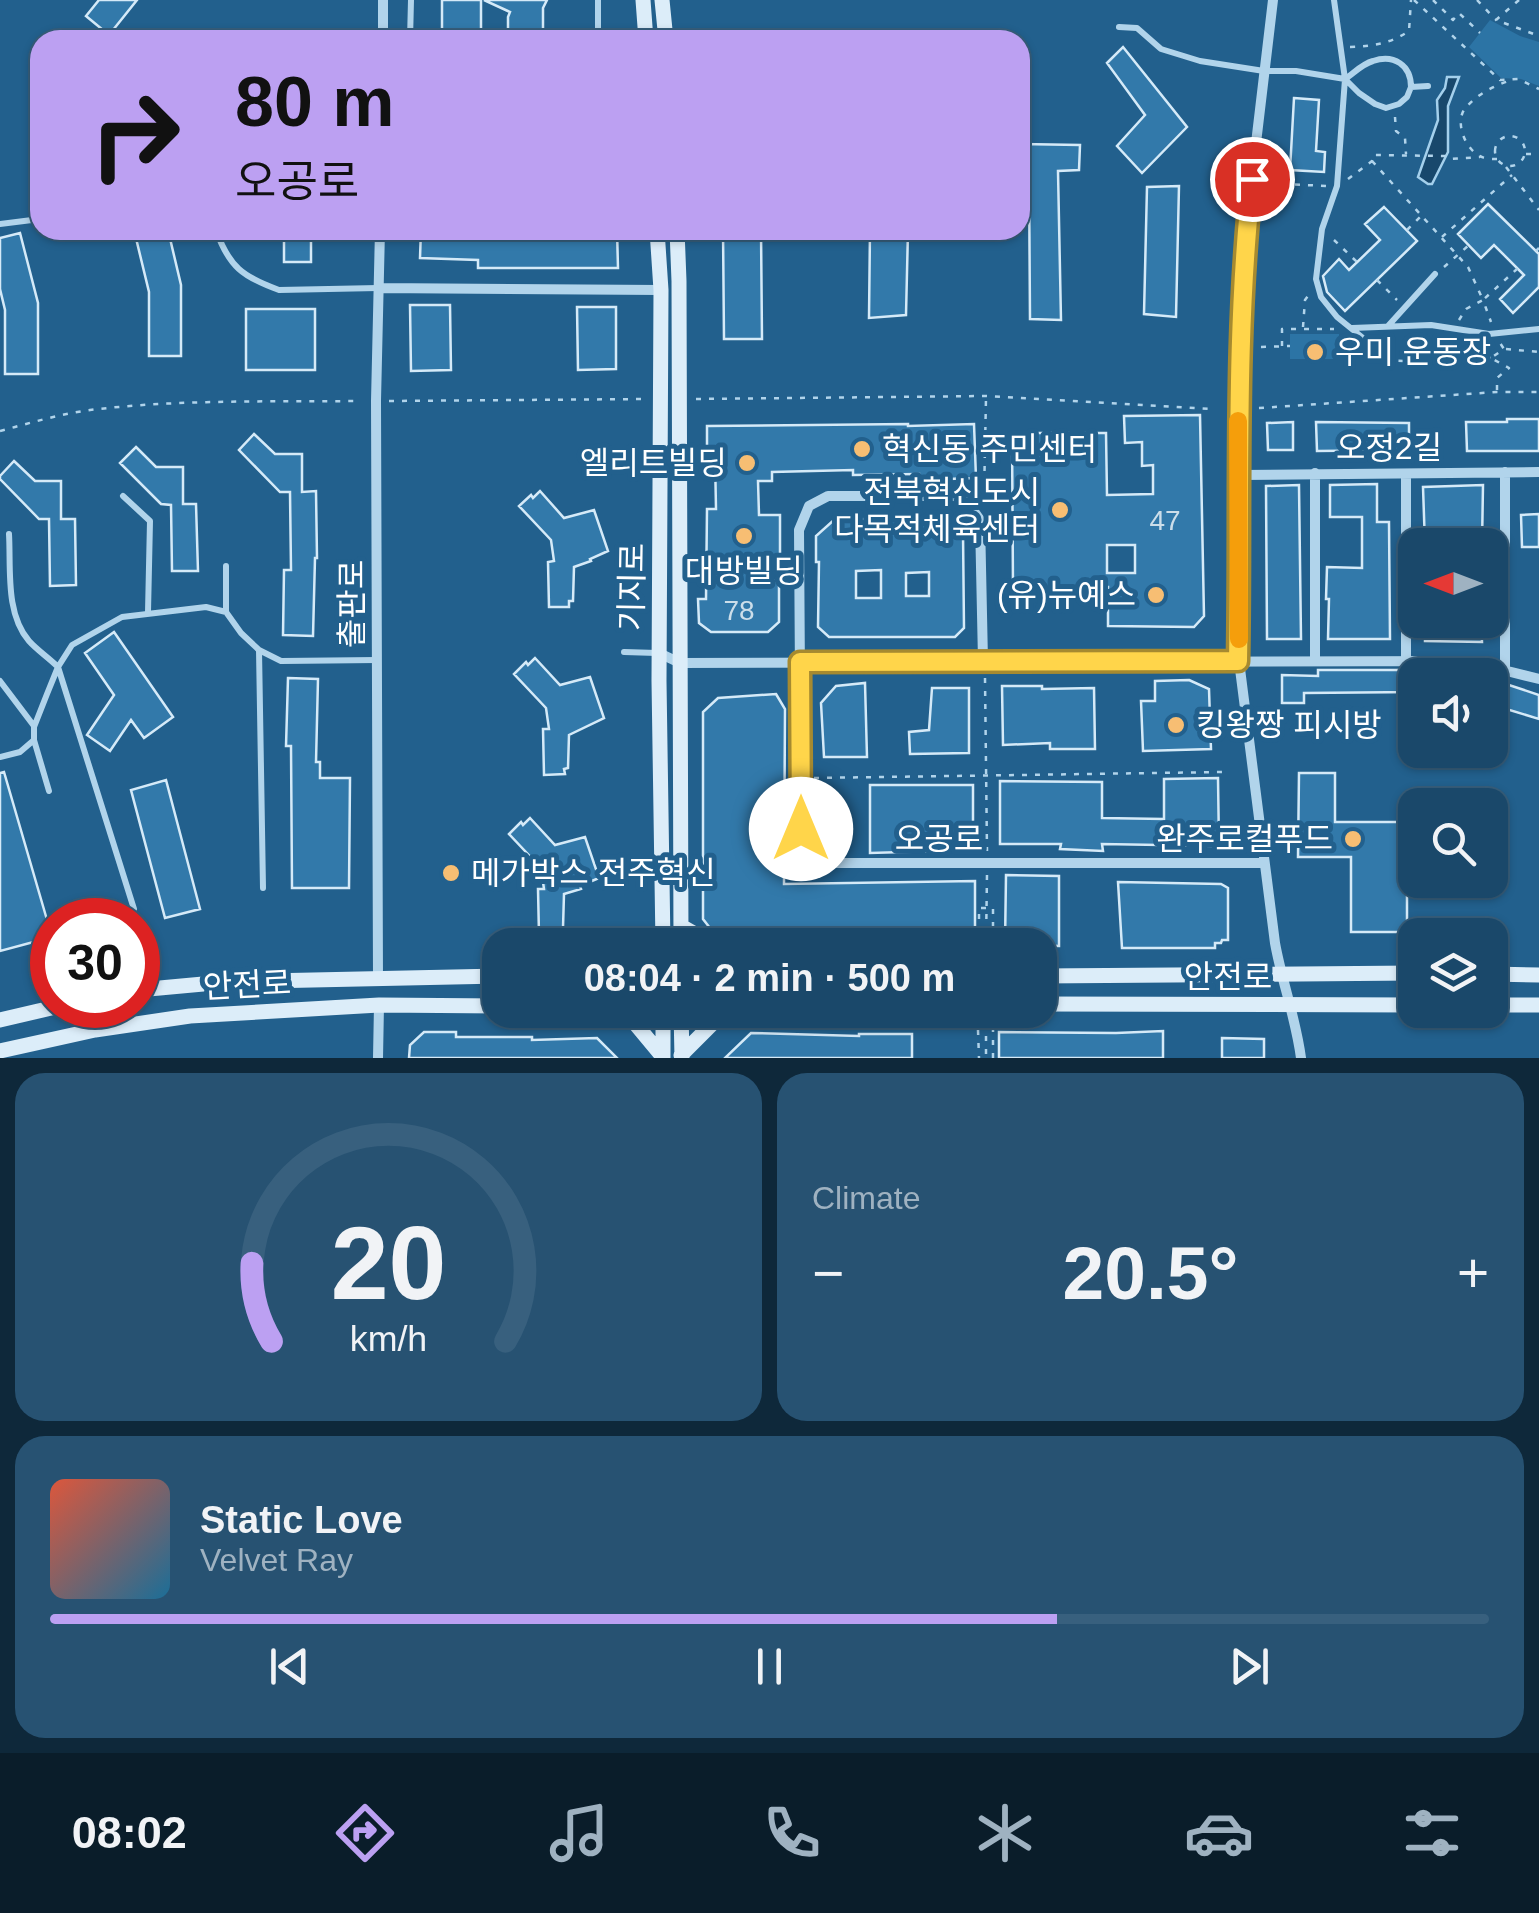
<!DOCTYPE html>
<meta charset="utf-8">
<style>
body{margin:0;font-family:Helvetica,"Noto Sans KR",sans-serif;background:#275272;color:#f1f3f6;height:100vh;display:flex;flex-direction:column;font-size:38px;white-space:nowrap}
*{box-sizing:border-box;margin:0}
p{font-size:32px;color:#9fb2c1}
.icon{flex:none;width:55px;height:55px;fill:none;stroke:currentColor;stroke-width:2;stroke-linecap:round;stroke-linejoin:round}
.map{position:relative;height:1058px;overflow:hidden}
.panel{display:flex;flex-direction:column;gap:15px;padding:15px;background:#0e283a;flex:1}
.panel>*{flex:none}
.banner{position:absolute;left:30px;top:30px;width:1000px;height:210px;border-radius:30px;box-shadow:0 2px 8px #0004,0 0 0 2px #38607e;background:#bca0f2;color:#111;overflow:hidden}
.needle{width:65px;rotate:270deg}
.fabs{position:absolute;left:1398px;top:528px;display:grid;gap:20px}
.fabs a{display:grid;place-items:center;width:110px;height:110px;border-radius:20px;background:#1a486a;box-shadow:0 2px 8px #0004,0 0 0 2px #38607e;font-size:50px}
.speed{position:absolute;left:30px;top:898px;display:flex;gap:20px;font-size:50px;font-weight:700;text-align:center}
.speed>*{display:grid;place-content:center;width:130px;height:130px;border-radius:50%;background:#1a486a;box-shadow:0 2px 8px #0004,0 0 0 2px #38607e;line-height:1}
.speed .limit{border:15px solid #d22;background:#fff;color:#111}
.pin{position:absolute;display:grid;place-items:center;width:85px;height:85px;color:#fff;margin:-42px;border:5px solid #fff;border-radius:50%;box-shadow:0 2px 10px #0007}
.me{position:absolute;width:110px;margin:-55px;rotate:0deg;stroke-linejoin:round;filter:drop-shadow(0 0 8px #0008)}
.turn{display:flex;align-items:center;gap:35px;height:210px;padding:0 40px;font-size:45px}
.turn .icon{width:130px;height:130px;stroke-width:2.5}
.turn b{display:block;font-size:70px;line-height:85px}
.big{font-size:75px;font-weight:600;line-height:1.1}
.panel .widget{flex:1;display:flex;flex-direction:column;justify-content:center;gap:15px;min-width:0;padding:0 35px;border-radius:30px;background:#275272}
.panel .dial{align-items:center;gap:0}
.dial svg{height:260px;overflow:visible;fill:none;stroke:#38607e;stroke-width:7;stroke-linecap:round;text-anchor:middle}
.dial text{fill:#f1f3f6;stroke:none}
.song{display:flex;align-items:center;gap:30px}
.cover{width:120px;height:120px;border-radius:15px;background:linear-gradient(135deg,hsl(10 70% 55%),hsl(200 70% 35%))}
.played{height:10px;border-radius:5px;background:linear-gradient(90deg,#bca0f2 70%,#38607e 70%)}
.keys{display:flex;justify-content:space-around;direction:ltr}
.heat{display:flex;justify-content:space-between;align-items:center;font-size:55px;direction:ltr}
.panel .tiles{flex:1;display:grid;gap:15px;grid-template-columns:1fr 1fr}
.widget:last-child{grid-column:span 2}
.trip{position:absolute;left:482px;top:928px;width:575px;height:100px;border-radius:30px;background:#1a486a;box-shadow:0 2px 8px #0004,0 0 0 2px #38607e;font-weight:600;line-height:100px;text-align:center}
.menu{display:flex;height:160px;justify-content:space-around;align-items:center;background:#0a1d2a;color:#9fb2c1}
.menu .icon{width:70px;height:70px}
.menu .selected{color:#bca0f2}
.menu b{font-size:45px;color:#f1f3f6}
.map>svg:first-child{display:block}
</style>
<div class="map">
<svg width="1539" height="1058" viewBox="0 0 1539 1058">
<rect width="100%" height="100%" fill="#22608d"/>
<!-- green -->
<path fill="#2c74a5" d="M1490 20 1520 36 1539 42V86L1521 79 1501 78 1469 47Z
M1290 334H1339V359H1290Z"/>
<!-- water -->
<path fill="#18486c" stroke="#a4d0ec" stroke-width="2.5" d="M1447 77H1459L1448 106V152L1432 184H1428L1418 177 1438 120 1437 100 1445 88Z"/>
<!-- building -->
<path fill="#3279aa" stroke="#d5eaf8" stroke-width="2.5" fill-rule="evenodd" d="M99 0H137L109 35 86 16Z
M442 0H481V40H442Z
M484 0H547L543 8V40H508V17L510 12Z
M1123 47 1187 127 1142 173 1117 146 1145 115 1107 63Z
M1294 98 1319 100 1316 151 1325 152 1324 172 1290 170Z
M1020 144 1080 145 1079 170 1058 171 1061 320 1030 319 1029 171H1020Z
M1179 186 1176 317 1144 314 1147 187Z
M1488 204 1539 254V287L1513 313 1500 299 1524 275 1494 245 1481 258 1458 234Z
M1384 207 1417 241 1345 311 1327 292 1323 276 1339 259 1349 270 1380 240 1365 224Z
M134 230H168L181 285V356H149V292Z
M284 230H311V262H284Z
M421 230H617L618 268H478V260L420 258Z
M723 230H761L762 339H724Z
M870 230H908L906 315 869 318Z
M20 233 38 303V374H5V310L0 289V238Z
M410 305H450L451 370 411 371Z
M577 307H616V369L578 370Z
M246 309H315V370H246Z
M1200 415 1204 616 1194 627 1108 626V587L1013 588 1012 433H1106L1107 495 1153 494V465L1142 466V442L1125 443 1124 416ZM1107 545H1135V573H1107Z
M1507 419H1539V451H1467L1466 422H1507Z
M1293 422V450H1268L1267 423Z
M1316 422 1409 423V450L1317 451Z
M908 424V426L974 424 976 478 919 480V474L853 475V470L772 472V481H758L759 515H780V557H769V581H779V622L768 632H711L699 623 698 599H706L707 509H716L715 457 712 458V449H707V426Z
M254 434 275 454H302V492L316 491 317 558H315L313 636 283 635 284 570H291L290 492H280L239 450Z
M136 447 156 467H183V504H196L198 571H172L171 505 161 504 120 463Z
M14 461 35 481H61V519H75L76 585 50 586 49 519H39L0 479V476Z
M1377 484V522H1389L1390 639H1328L1329 599H1326L1327 567 1362 568V517H1330V485Z
M1299 485 1301 639H1267L1266 486Z
M1483 485 1482 545H1425L1423 487Z
M540 491 564 518 594 510 608 551 590 559 591 561 574 567 573 601H569V607H549L548 562 554 561 551 540 519 506 531 495 533 498Z
M907 513V518H930V514L941 513 963 532 964 628 955 637H829L818 627 819 562H816V536L835 519H870V514ZM881 570V598H856V571ZM929 572V596H906V573Z
M1539 514V547H1522L1521 515Z
M1425 620H1481L1482 642 1425 641Z
M114 632 173 717 144 738 131 720 110 751 87 735 114 695 85 653Z
M535 658 560 685 590 677 604 718 569 735 568 768 564 769 565 774 544 775 543 729H549L546 708 514 674 526 662 528 665Z
M1318 670H1415V692L1304 693V703H1282V675L1318 676Z
M288 678 318 679 316 762H320V778H350L349 888H292L291 746H286Z
M1189 680 1209 689 1211 749 1143 751 1141 701H1155V681Z
M1490 682 1505 686 1506 684 1539 695V719L1490 704Z
M865 683 867 757H824L821 703 836 686Z
M1002 686H1042V689L1094 688 1095 749H1050V743L1003 745Z
M932 688H969V753L910 754 909 732 929 730Z
M776 694 785 709 784 884 975 881V941L857 942V945H727L713 932 703 919V712L718 698Z
M4 772 52 937 0 951V773Z
M1299 773H1335V822H1407V932H1351V857H1298Z
M1218 778 1219 846 1102 844 1103 851 1060 849 1061 844H1000V781L1102 782V818L1164 819V779Z
M166 780 200 909 165 918 131 790Z
M870 785H973V850L870 853Z
M530 818 555 845 585 837 599 878 580 886 581 889 564 894 563 928H559V934L539 935 538 889H544L541 868 509 834 521 822 523 825Z
M1006 875 1059 876V946L1005 945Z
M1118 882 1221 884 1228 888V940H1222L1221 943H1215V948H1122Z
M1163 1031V1058H999V1032L1116 1033Z
M424 1032H456V1037H532V1040L597 1038 617 1058H409L410 1045Z
M751 1033 859 1036V1034H912V1058H725Z
M1222 1038 1264 1039V1058H1222Z"/>
<g fill="none" stroke-linecap="round" stroke-linejoin="round">
<!-- path -->
<path stroke="#b1d4eb" stroke-width="2.5" stroke-dasharray="5 8" stroke-linecap="butt" d="M1414 0 1500 80 1518 79 1539 89
M1433 0 1453 20 1459 13 1480 33
M1477 0 1495 19
M1519 0 1496 20 1539 36
M1350 47C1372 46 1390 44 1409 31L1411 0
M1395 117 1396 131 1405 138 1406 154
M1495 151a15 15 0 1 1 30 0a15 15 0 1 1-30 0Z
M1526 154H1539
M1497 159C1492 159 1486 159 1482 157 1466 151 1455 124 1464 110 1475 95 1495 85 1512 80
M1372 161 1468 267 1483 300 1518 268
M1506 167 1539 210
M1348 179 1372 161 1373 155 1447 156 1451 159 1480 157
M1282 184 1328 186
M1407 230 1420 217
M1442 237 1512 175
M1334 240 1357 262
M1536 251 1539 248
M1444 267 1469 245
M1377 280 1397 300
M1459 320 1466 309 1483 300 1491 322
M1303 327 1305 300 1308 296
M1345 339 1346 350C1381 368 1450 359 1491 358
M1282 346V329H1334
M1261 347 1290 346
M1506 349 1539 352
M1497 390V378L1509 368 1491 358 1504 349 1500 343
M696 399 986 396 1211 409
M389 401 645 399
M1259 408 1497 392H1539
M0 431C30 423 60 414 90 410 180 399 271 402 361 401
M984 497 986 398
M985 678 987 851
M814 778 1223 772
M979 945V908H993V945
M986 945 987 874
M986 1010V1058
M978 1030 979 1058
M993 1058V1030"/>
<!-- lane -->
<path stroke="#b1d4eb" stroke-width="6" d="M598 0V40
M1334 0 1345 79 1359 93 1375 104 1386 108 1399 104 1407 97 1411 87 1428 86
M1119 27 1137 28 1161 49 1200 61 1264 71H1296L1345 79 1337 186 1322 229 1316 279 1321 297 1337 317 1368 342 1386 346
M410 40 411 0
M494 40V31
M1345 79C1354 73 1362 64 1373 61 1394 54 1411 65 1411 87
M0 224 40 219
M216 230C229 267 243 277 279 290L378 288
M1388 326 1435 274
M1352 328 1431 325 1489 334 1539 329
M123 496 150 521 148 612
M9 534C11 568 5 613 29 641 37 650 49 658 58 667L134 909
M226 566V612
M259 650 263 888
M624 652 657 653
M0 681 34 726
M34 740 49 791
M0 757 20 752 34 740V727L47 694 58 667 72 645 122 617 206 607 226 612 241 633 259 650 281 661 377 660"/>
<!-- street -->
<path stroke="#b1d4eb" stroke-width="10" d="M1273 0 1247 219 1238 420 1239 661 1275 943C1282 982 1296 1019 1301 1058
M383 40V0
M378 288 661 290
M1505 472V669
M1315 473V661
M1406 474V660
M1239 475 1539 472
M659 653 680 663 1467 661 1539 679
M983 661 980 520 968 503 955 496H828L809 506 799 530 801 829C806 845 810 856 825 863H1263
M378 978 376 401 380 230
M378 1058 379 1005"/>
<!-- secondary -->
<path stroke="#dcedf9" stroke-width="15" d="M643 0 646 40
M662 0 666 40
M657 230 661 290 659 681 663 945
M677 230 679 281 681 945
M681 926 695 934 705 945
M1490 974 1539 975
M1040 976 1415 973
M138 990 225 982 500 976
M1040 1004 1415 1005
M1490 1005H1539
M616 1010 617 1020 633 1021 663 1057
M663 1010V1058
M681 1010 682 1058
M0 1020 64 1005
M0 1051 95 1030 190 1016 379 1005 500 1006
M681 1055 716 1020 746 1010"/>
</g>
<g fill="none" stroke-linecap="round" stroke-linejoin="round">
<!-- route casing -->
<g stroke="#a68a30" stroke-width="25">
<path id="route" d="M801 829 800 662 1238 661C1241 500 1234 339 1252 179"/>
</g>
<!-- route -->
<use href="#route" stroke="#ffd54a" stroke-width="18"/>
<!-- slow -->
<path stroke="#f59e0b" stroke-width="18" d="M1238 421 1239 639"/>
</g>
<!-- markers -->
<g fill="#f7be73" stroke="#22608d" stroke-width="4">
<circle cx="1315" cy="352" r="10"/>
<circle cx="862" cy="449" r="10"/>
<circle cx="747" cy="463" r="10"/>
<circle cx="1060" cy="510" r="10"/>
<circle cx="744" cy="536" r="10"/>
<circle cx="1156" cy="595" r="10"/>
<circle cx="1176" cy="725" r="10"/>
<circle cx="1353" cy="839" r="10"/>
<circle cx="451" cy="873" r="10"/>
</g>
<g text-anchor="middle" dominant-baseline="central" stroke-width="10" stroke-linejoin="round" paint-order="stroke">
<!-- number labels -->
<g font-size="28" fill="#ccdeea">
<text x="1165" y="520">47</text>
<text x="739" y="610">78</text>
</g>
<!-- poi labels -->
<g font-size="32" fill="#fff" stroke="#22608d" text-anchor="start">
<text x="1335" y="352">우미 운동장</text>
<text x="882" y="449">혁신동 주민센터</text>
<text x="727" y="463" text-anchor="end">엘리트빌딩</text>
<text x="1040" y="492" text-anchor="end">전북혁신도시<tspan x="1040" dy="37">다목적체육센터</tspan></text>
<text x="744" y="571" text-anchor="middle">대방빌딩</text>
<text x="1136" y="595" text-anchor="end">(유)뉴예스</text>
<text x="1196" y="725">킹왕짱 피시방</text>
<text x="1333" y="839" text-anchor="end">완주로컬푸드</text>
<text x="471" y="873">메가박스 전주혁신</text>
</g>
<!-- street labels -->
<g font-size="32" fill="#fff" stroke="#22608d">
<text x="1389" y="448">오정2길</text>
<text transform="translate(632 587) rotate(-89)">기지로</text>
<text transform="translate(352 604) rotate(-90)">출판로</text>
<text x="939" y="839">오공로</text>
<text x="1228" y="977">안전로</text>
<text transform="translate(247 985) rotate(-3)">안전로</text>
</g>
</g>
</svg>
<div class="fabs">
<a><svg class="needle" viewBox="-14 -14 28 28"><path d="M0-13l5 13h-10z" fill="#e53935"/><path d="M0 13l5-13h-10z" fill="#9fb2c1"/></svg></a>
<a><svg class="icon" aria-label="sound" viewBox="0 0 24 24"><path d="M4 9h4l5-4v14l-5-4H4zM17 9q2 3 0 6"/></svg></a>
<a><svg class="icon" aria-label="search" viewBox="0 0 24 24"><circle cx="10" cy="10" r="6"/><path d="M15 15l6 6"/></svg></a>
<a><svg class="icon" aria-label="layers" viewBox="0 0 24 24"><path d="M12 4l9 5-9 5-9-5zM3 14l9 5 9-5"/></svg></a>
</div>
<div class="speed"><div class="limit">30</div></div>
<div class="pin" style="left:1252px;top:179px;background:#d93025"><svg class="icon" aria-label="arrive" viewBox="0 0 24 24"><path d="M6 21V4h12l-3 4 3 4H6"/></svg></div>
<svg class="me" style="left:801px;top:829px" viewBox="-20 -20 40 40"><circle r="19" fill="#fff"/><path d="M0-13L10 11 0 6-10 11z" fill="#ffd54a"/></svg>
<div class="trip">08:04 · 2 min · 500 m</div>
<div class="banner">
<div class="turn"><svg class="icon" aria-label="right" viewBox="0 0 24 24"><path d="M7 20v-9h11M14 6l5 5-5 5"/></svg><div><b>80 m</b>오공로</div></div>
</div>
</div>
<section class="panel">
<div class="tiles">
<div class="widget dial"><svg viewBox="0 0 100 80">
<path d="M14 69A42 42 0 1 1 86 69"/>
<path d="M14 69A42 42 0 0 1 8 45" stroke="#bca0f2"/>
<text x="50" y="56" font-size="32" font-weight="700">20</text>
<text x="50" y="72" font-size="11">km/h</text>
</svg></div>
<div class="widget"><p>Climate</p>
<div class="heat"><a>−</a><b class="big">20.5°</b><a>+</a></div>
</div>
<div class="widget">
<div class="song"><i class="cover"></i><div><b>Static Love</b><p>Velvet Ray</p></div></div>
<div class="played"></div>
<div class="keys"><svg class="icon" aria-label="previous" viewBox="0 0 24 24"><path d="M18 5L8 12l10 7zM5 5v14"/></svg><svg class="icon" aria-label="pause" viewBox="0 0 24 24"><path d="M8 5v14M16 5v14"/></svg><svg class="icon" aria-label="next" viewBox="0 0 24 24"><path d="M6 5l10 7-10 7zM19 5v14"/></svg></div>
</div>
</div>
</section>
<nav class="menu">
<b>08:02</b>
<svg class="icon selected" aria-label="directions" viewBox="0 0 24 24"><path d="M12 3l9 9-9 9-9-9zM9 14v-3h6M13 9l2 2-2 2"/></svg>
<svg class="icon" aria-label="music" viewBox="0 0 24 24"><path d="M9 18V5l10-2v13"/><circle cx="6" cy="18" r="3"/><circle cx="16" cy="16" r="3"/></svg>
<svg class="icon" aria-label="phone" viewBox="0 0 24 24"><path d="M5 4h4l2 5-3 2q2 4 5 5l2-3 5 2v4C11 20 4 13 5 4z"/></svg>
<svg class="icon" aria-label="climate" viewBox="0 0 24 24"><path d="M12 3v18M4 7l16 10M4 17L20 7"/></svg>
<svg class="icon" aria-label="car" viewBox="0 0 24 24"><path d="M5 17H2v-5l4-1 3-4h7l3 4 3 1v5h-3M9 17h6M6 11h13"/><circle cx="7" cy="17" r="2"/><circle cx="17" cy="17" r="2"/></svg>
<svg class="icon" aria-label="filters" viewBox="0 0 24 24"><path d="M4 7h16M4 17h16"/><circle cx="9" cy="7" r="2"/><circle cx="15" cy="17" r="2"/></svg>
</nav>
